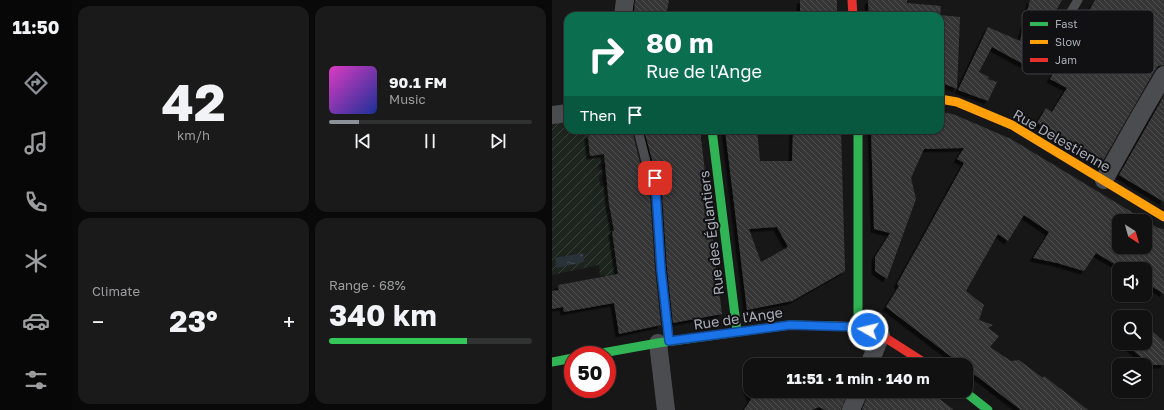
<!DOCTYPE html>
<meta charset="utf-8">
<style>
body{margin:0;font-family:"Golos Text",sans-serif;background:#1a1a1a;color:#f1f3f6;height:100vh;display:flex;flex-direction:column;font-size:15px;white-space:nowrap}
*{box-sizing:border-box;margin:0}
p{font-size:13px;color:#9c9d9f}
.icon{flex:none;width:22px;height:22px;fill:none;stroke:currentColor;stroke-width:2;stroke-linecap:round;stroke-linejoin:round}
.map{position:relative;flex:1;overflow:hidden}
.drawer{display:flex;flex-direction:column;gap:6px;padding:6px;background:#090909;width:480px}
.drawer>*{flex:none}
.guide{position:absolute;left:12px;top:12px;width:380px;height:122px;border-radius:12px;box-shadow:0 1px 3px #0004,0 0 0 1px #303131;background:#0b6e4f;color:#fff;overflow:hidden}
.needle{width:26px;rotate:143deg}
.tools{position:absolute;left:560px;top:214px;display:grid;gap:8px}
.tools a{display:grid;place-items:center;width:40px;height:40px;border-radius:8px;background:#111;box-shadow:0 1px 3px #0004,0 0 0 1px #303131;font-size:20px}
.speed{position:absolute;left:12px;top:346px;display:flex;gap:8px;font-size:20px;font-weight:700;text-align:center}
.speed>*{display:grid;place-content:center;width:52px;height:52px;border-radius:50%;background:#111;box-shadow:0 1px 3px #0004,0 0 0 1px #303131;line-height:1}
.speed .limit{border:6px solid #d22;background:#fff;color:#111}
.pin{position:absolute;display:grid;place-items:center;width:34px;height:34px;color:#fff;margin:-17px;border-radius:8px;box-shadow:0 2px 6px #0006}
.me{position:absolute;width:44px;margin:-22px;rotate:278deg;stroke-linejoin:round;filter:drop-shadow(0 0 3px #0008)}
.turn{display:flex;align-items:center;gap:14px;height:84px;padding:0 16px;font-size:18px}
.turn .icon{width:52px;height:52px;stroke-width:2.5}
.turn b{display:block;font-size:28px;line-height:34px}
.then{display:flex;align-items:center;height:38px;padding:0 16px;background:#0003;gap:8px;font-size:15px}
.big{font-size:30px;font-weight:700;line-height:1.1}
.drawer .widget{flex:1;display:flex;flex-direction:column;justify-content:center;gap:6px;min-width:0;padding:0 14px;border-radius:12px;background:#1a1a1a}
.drawer .dial{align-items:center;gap:0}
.dial b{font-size:52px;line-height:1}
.song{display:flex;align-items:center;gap:12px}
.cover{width:48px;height:48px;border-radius:6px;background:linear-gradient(135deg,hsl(310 70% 55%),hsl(230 70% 35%))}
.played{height:4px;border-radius:2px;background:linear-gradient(90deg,#8c9099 15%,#303131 15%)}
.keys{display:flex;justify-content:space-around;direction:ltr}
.heat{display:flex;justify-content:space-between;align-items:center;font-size:22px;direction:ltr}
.charge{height:6px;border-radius:3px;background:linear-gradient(90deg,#34c759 68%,#303131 0)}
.drawer .tiles{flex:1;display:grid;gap:6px;grid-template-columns:repeat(2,1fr)}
.trip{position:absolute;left:191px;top:358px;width:230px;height:40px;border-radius:12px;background:#111;box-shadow:0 1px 3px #0004,0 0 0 1px #303131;font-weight:700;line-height:40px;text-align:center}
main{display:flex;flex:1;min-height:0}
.dock{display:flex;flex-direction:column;width:72px;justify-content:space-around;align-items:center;background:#070707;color:#9c9d9f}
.dock .icon{width:28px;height:28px}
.dock .on{color:#8c9099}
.dock b{font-size:18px;color:#f1f3f6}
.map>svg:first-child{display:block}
</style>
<main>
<nav class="dock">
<b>11:50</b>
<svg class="icon on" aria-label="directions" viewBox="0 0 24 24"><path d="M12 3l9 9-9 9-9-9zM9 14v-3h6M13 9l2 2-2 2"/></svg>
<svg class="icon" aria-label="music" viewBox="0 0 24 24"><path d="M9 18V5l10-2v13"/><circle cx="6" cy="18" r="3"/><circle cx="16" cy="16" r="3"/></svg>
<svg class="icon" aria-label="phone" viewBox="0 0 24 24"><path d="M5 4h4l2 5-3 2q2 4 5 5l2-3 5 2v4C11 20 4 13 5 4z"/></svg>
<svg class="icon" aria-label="climate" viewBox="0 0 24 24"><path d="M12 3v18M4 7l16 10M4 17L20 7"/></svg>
<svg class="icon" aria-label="car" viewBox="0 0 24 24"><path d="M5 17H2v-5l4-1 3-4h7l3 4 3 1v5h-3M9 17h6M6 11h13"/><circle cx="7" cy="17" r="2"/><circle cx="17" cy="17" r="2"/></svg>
<svg class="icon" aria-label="filters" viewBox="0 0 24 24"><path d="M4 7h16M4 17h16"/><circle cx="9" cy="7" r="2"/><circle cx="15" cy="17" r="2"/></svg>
</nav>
<section class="drawer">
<div class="tiles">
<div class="widget dial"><b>42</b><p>km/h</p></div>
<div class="widget">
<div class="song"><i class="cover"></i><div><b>90.1 FM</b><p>Music</p></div></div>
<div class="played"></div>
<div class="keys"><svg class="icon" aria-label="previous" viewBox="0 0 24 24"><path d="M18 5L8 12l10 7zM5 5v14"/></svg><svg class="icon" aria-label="pause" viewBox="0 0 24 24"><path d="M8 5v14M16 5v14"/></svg><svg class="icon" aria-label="next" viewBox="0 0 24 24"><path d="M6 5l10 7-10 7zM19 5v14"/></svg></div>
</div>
<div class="widget"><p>Climate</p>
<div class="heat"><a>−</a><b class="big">23°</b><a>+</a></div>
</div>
<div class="widget"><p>Range · 68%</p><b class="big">340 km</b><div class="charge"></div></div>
</div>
</section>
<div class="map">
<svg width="612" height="410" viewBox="0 0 612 410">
<defs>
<pattern id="garden-furrows" width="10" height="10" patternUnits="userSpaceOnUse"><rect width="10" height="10" fill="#1d241e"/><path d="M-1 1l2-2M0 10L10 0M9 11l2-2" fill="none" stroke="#3b413d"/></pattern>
<pattern id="water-ripples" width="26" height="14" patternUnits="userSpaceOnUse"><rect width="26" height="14" fill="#2a3239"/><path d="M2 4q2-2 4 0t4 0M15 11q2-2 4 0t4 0" fill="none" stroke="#464d54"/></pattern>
<pattern id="building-back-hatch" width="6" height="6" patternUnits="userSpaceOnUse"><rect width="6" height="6" fill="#353536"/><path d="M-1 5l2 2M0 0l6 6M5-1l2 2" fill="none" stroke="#4f5051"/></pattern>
<filter id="shadow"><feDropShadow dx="-3.5" dy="3.5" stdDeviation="0" flood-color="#0009"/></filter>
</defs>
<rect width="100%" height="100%" fill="#171717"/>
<!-- garden -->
<path fill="url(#garden-furrows)" d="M16 121V130H49V133L36 135 38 155 52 154 53 163 46 165 47 170 53 169 54 174 47 175 48 186 55 185 63 253 71 274 53 277 48 275 47 265 0 275V123Z"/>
<!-- water -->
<path fill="url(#water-ripples)" d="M31 253 32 262 5 268 3 258Z"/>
<!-- building -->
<path fill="url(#building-back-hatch)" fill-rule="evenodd" filter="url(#shadow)" d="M83 0H117L114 16H82Z
M248 0H285V16H248Z
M316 0H355V3L389 6 388 15 408 17 405 89 388 82V16H317Z
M478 0H510L473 65 440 47 427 72 437 77 436 79 445 82 436 101 406 90 436 27 468 41Z
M543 0H612V65L606 66 603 70 549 164 490 128 491 126 485 123 494 108 500 112 515 88 498 79Z
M612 96V202L567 175Z
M388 112 401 114 459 139 606 228 612 229V294L593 282V269H571L544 253 532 271 505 263 481 258 497 232 472 215 456 241 446 234 414 291 432 305 427 320 441 325 436 328 447 336 438 347 459 361 467 360 491 378 492 376 536 410H469L414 368V365H410L334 307 347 286 345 284 412 163 405 159 412 148 372 149 359 178 364 199 335 279 323 271V257L338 233 322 229 319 130H388ZM567 221H593V247H567Z
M70 130H80L89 167 97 180 103 269 109 325 67 334 62 303 12 312 11 307 0 309V291L7 290 6 285 66 274 60 231H62L57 204 52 154 38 156 36 135Z
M92 130H148L170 314 121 323 115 268 109 178 101 163Z
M173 130H205L208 161H240L241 130H289L293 271 240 301 195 310ZM225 227 236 247 209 262 197 229Z
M593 324 612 342V365H582L589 357 572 343H593Z
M266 357 269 365H246Z
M198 385V391H296L289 410H273L267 407 260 410H192L199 399 194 387Z
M317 391H377L402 410H310Z"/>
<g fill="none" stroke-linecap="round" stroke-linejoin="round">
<!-- lane -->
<path stroke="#4b4c50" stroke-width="9" d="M492 57 526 0
M86 130 93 158 95 165 103 178 109 269 117 341"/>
<!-- street -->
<path stroke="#4b4c50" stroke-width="18" d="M71 16 73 0
M0 115 16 113
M552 180 588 116 612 75
M106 343 114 410
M317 365 329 335
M299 410 307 391"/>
<!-- fast -->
<path stroke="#30b455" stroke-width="9" d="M160 130 185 332
M306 130V327
M39 355 106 343 238 325 285 326
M0 362 21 358
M412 391 436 410"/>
<!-- slow -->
<path stroke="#ff9f0a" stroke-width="9" d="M388 99 405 102 460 125 612 217"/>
<!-- jam -->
<path stroke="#e5322d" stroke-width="9" d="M300 0 301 16
M285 326 306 327 329 335 376 365"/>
</g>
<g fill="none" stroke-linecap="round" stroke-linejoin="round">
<!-- route casing -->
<g stroke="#114b97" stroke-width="10">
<path id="route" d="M103 178 109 269 117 341 238 325 306 327 316 330"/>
</g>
<!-- route -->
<use href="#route" stroke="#1a73e8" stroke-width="7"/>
</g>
<g text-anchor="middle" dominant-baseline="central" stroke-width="4" stroke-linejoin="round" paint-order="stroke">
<!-- street labels -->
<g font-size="14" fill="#a8adb8" stroke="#111113">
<text transform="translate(510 140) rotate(30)">Rue Delestienne</text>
<text transform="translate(159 233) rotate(-97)">Rue des Églantiers</text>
<text transform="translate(186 318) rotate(-8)">Rue de l'Ange</text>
</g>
</g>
<!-- legend -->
<rect x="470" y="10" width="132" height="64" rx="6" fill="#111113" stroke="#3e4045" stroke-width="1"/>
<rect x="478" y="22" width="18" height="4" fill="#30b455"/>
<rect x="478" y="40" width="18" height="4" fill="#ff9f0a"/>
<rect x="478" y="58" width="18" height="4" fill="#e5322d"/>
<g font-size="11" fill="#a8adb8">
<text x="503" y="28">Fast</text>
<text x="503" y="46">Slow</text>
<text x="503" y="64">Jam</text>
</g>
</svg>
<div class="tools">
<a><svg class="needle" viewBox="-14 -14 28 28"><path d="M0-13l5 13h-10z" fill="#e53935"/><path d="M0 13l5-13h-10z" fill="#9c9d9f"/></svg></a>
<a><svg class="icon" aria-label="sound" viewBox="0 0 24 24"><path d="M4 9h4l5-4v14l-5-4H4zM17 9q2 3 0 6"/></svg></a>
<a><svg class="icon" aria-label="search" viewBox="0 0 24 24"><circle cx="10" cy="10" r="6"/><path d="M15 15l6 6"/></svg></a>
<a><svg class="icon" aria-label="layers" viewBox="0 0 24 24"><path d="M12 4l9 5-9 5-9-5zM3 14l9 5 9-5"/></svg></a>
</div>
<div class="speed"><div class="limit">50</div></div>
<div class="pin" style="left:103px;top:178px;background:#d93025"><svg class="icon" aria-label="arrive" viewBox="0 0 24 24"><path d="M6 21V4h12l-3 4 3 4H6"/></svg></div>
<svg class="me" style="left:316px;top:330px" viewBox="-20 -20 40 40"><circle r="17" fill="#1a73e8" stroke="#fff" stroke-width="3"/><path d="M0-11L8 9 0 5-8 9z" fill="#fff"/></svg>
<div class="trip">11:51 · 1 min · 140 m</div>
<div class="guide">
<div class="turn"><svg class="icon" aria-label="right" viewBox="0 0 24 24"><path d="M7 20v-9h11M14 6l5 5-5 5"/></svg><div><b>80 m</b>Rue de l'Ange</div></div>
<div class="then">Then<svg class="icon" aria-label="arrive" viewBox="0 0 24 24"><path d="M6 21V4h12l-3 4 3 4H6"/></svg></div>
</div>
</div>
</main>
